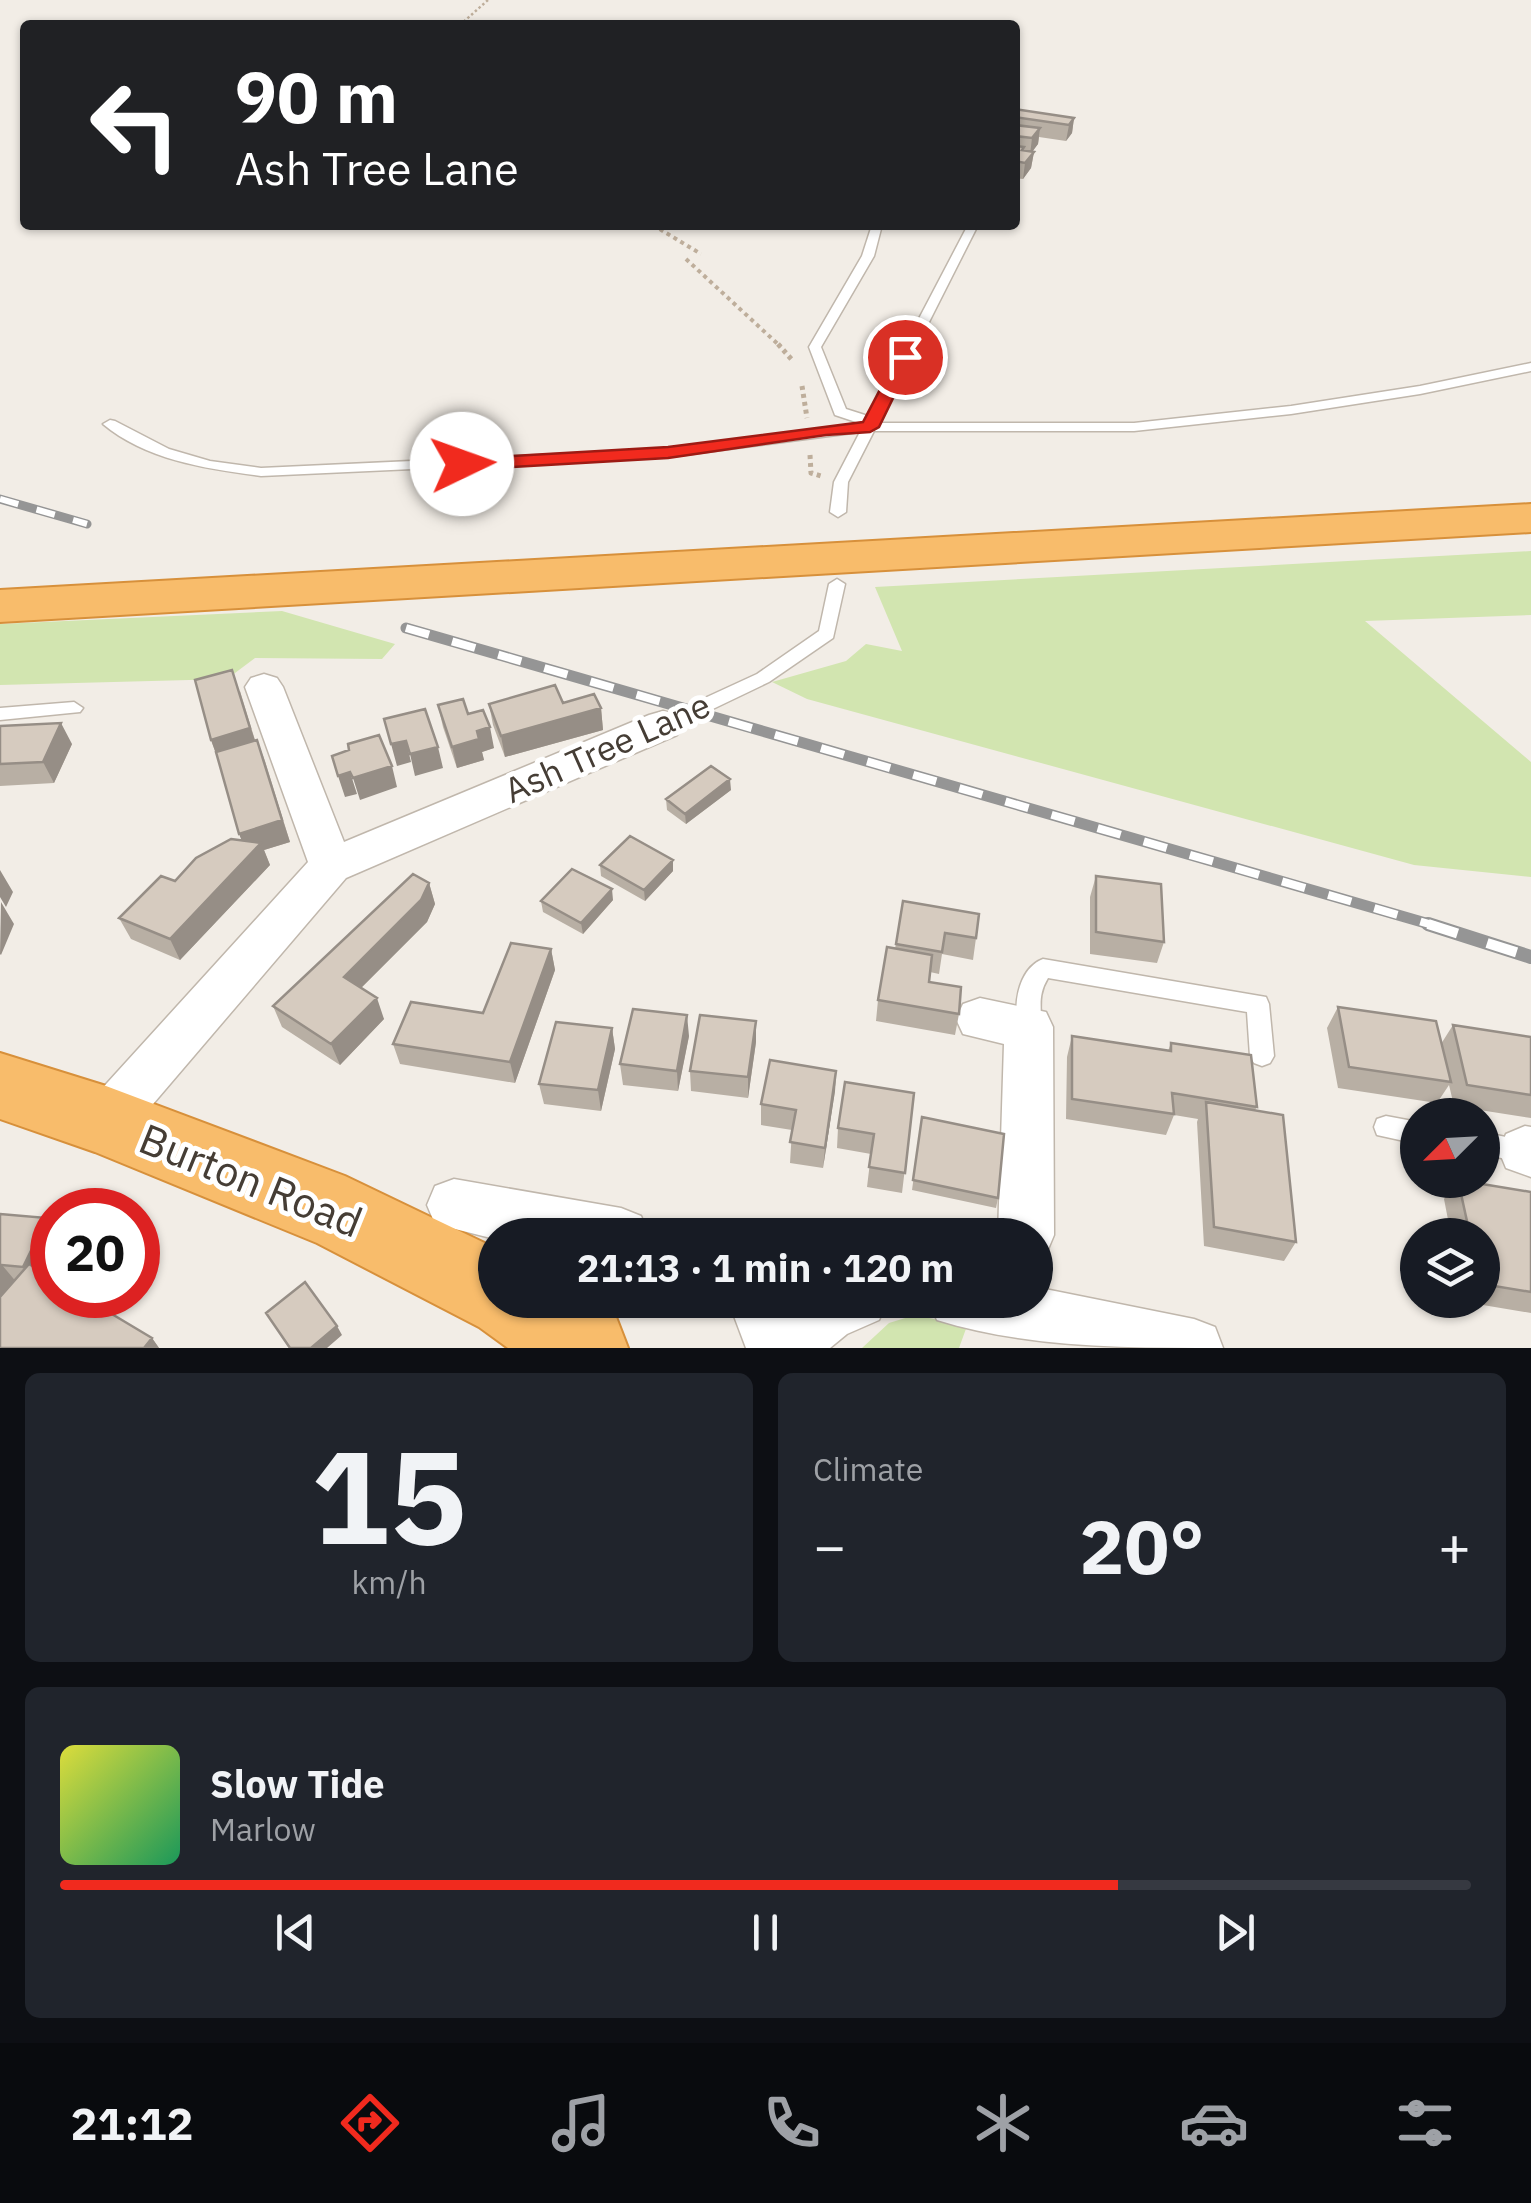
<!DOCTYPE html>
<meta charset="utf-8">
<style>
body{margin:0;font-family:"IBM Plex Sans",sans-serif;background:#20242c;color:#f1f3f6;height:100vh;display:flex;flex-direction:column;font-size:38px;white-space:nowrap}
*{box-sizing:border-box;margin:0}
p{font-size:32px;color:#9ea1a6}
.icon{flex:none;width:55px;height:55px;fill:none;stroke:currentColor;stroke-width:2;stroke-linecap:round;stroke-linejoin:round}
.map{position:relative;height:1348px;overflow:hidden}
.side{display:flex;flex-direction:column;gap:25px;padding:25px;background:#0d0f14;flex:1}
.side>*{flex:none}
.hud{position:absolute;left:20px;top:20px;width:1000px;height:210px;border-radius:10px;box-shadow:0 2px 8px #0004;background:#202124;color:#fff;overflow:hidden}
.needle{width:65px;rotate:246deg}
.tools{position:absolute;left:1400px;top:1098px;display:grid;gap:20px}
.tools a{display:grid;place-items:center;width:100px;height:100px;border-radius:50%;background:#171b24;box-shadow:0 2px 8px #0004;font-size:50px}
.speed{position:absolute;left:30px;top:1188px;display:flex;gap:20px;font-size:50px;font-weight:700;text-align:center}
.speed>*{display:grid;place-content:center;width:130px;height:130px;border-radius:50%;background:#171b24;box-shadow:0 2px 8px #0004;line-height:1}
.speed .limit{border:15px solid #d22;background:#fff;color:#111}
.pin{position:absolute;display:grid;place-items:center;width:85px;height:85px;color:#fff;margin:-42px;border:5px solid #fff;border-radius:50%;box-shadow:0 2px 10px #0007}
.me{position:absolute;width:110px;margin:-55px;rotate:87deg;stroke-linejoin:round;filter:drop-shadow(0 0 8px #0008)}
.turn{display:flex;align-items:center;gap:35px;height:210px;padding:0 50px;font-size:45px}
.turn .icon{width:130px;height:130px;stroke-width:2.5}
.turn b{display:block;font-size:70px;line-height:85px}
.big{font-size:75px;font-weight:700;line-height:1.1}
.side .widget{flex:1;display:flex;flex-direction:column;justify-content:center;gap:15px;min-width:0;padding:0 35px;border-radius:15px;background:#20242c}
.side .dial{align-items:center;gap:0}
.dial b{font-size:130px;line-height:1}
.song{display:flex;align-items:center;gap:30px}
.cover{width:120px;height:120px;border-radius:15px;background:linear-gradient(135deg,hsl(60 70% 55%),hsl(150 70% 35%))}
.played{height:10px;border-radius:5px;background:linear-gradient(90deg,#f12a1e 75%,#363941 75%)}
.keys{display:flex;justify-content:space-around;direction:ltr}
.heat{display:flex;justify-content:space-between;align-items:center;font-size:55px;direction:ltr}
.side .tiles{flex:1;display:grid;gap:25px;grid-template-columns:1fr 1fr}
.widget:last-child{grid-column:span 2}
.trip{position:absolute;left:478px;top:1218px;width:575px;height:100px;border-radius:50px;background:#171b24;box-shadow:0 2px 8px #0004;font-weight:700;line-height:100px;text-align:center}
.tabs{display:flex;height:160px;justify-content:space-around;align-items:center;background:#090b0e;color:#9ea1a6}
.tabs .icon{width:70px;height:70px}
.tabs .active{color:#f12a1e}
.tabs b{font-size:45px;color:#f1f3f6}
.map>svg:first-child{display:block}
</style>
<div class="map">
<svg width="1531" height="1348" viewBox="0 0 1531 1348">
<rect width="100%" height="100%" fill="#f2ede6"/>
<!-- green -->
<path fill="#d2e5b0" d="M1531 551V615L1365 621 1531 762V877L1414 865 807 699 772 682 846 661 866 644 902 651 875 587Z
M282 611 395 644 382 659 255 658 227 679 0 685V624Z
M915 1315 967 1326 959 1348H862L889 1323Z"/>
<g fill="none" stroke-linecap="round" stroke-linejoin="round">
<!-- lane casing -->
<g stroke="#c0b7ac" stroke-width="3">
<path id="lane" d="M872 225H882L874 256 821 347 846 409 868 416 968 225H978L878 423H1134L1291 406 1420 386 1531 363V371L1420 394 1291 414 1134 431H874L848 482 846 512 838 517 830 512 834 482 860 432 668 457 261 476C207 469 146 460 103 424L110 420 115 421 169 449 210 461 261 468 668 449 862 424 835 415 809 347 862 256Z
M837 579 845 584 833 638 769 682 669 730H657L654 725 657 720 757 674 819 631 829 584Z
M74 702 83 708 80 712 0 720V708Z
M1043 959 1266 997 1269 1004 1274 1056 1270 1063 1262 1066 1254 1063 1250 1056 1247 1012 1048 978C1034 1001 1046 1013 1037 1034L1029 1037 1021 1034C1011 1011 1017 969 1043 959Z
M1386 1116 1418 1122V1144L1377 1135 1374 1127 1377 1119Z
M1482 1132 1530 1142V1158L1521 1162 1482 1154Z"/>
</g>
<!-- street casing -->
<g stroke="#c0b7ac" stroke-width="3">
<path id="street" d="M264 674 277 678 283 687 344 842 649 715 663 711 677 715 683 725 677 735 346 878 124 1138 106 1145 88 1138 80 1121 88 1104 308 862 245 687 251 678Z
M980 998 1046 1012 1053 1027 1054 1235 1046 1254 1035 1259V1235H998L1004 1044 963 1034 956 1019 963 1004Z
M1525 1126 1531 1127V1177L1506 1168 1499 1151 1506 1134Z
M454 1179 621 1208 641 1216 649 1235H495V1239L435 1224 427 1205 435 1186Z
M1035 1287 1194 1319 1215 1327 1223 1348C1128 1348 1027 1348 937 1320L928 1300H1035Z
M728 1300H786L789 1307 798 1300H888L879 1320 847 1334 830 1348H746Z"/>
</g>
<!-- highway casing -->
<g stroke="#d7903b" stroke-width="4">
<path id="highway" d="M1531 504V532L0 622V590Z
M0 1053 106 1086 345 1176 495 1248V1300H587L616 1317 628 1348H508L479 1327 317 1243 95 1152 0 1119Z"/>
</g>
<!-- path-far2 -->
<path stroke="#beae9b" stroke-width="2.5" stroke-dasharray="2.5 2.5" stroke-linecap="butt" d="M460 25 488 0"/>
<!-- path-far1 -->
<path stroke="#beae9b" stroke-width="4" stroke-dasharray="4 4" stroke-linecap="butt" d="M653 225 701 254
M686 259 781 347"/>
<!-- path -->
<path stroke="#beae9b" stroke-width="5" stroke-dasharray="4 4" stroke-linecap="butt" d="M778 344 793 361
M802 386 807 418
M810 455 811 473 821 476"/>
<!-- lane -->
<use href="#lane" fill="#fff" fill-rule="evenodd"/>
<!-- street -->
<use href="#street" fill="#fff" fill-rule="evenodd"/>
<!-- highway -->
<use href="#highway" fill="#f8bc6b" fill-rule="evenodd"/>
<!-- rail-far2 casing -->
<g stroke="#959595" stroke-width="9">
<path id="rail-far2" d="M0 499 87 524"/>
</g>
<!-- rail-far1 casing -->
<g stroke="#959595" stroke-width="11">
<path id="rail-far1" d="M406 628 1436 926"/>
</g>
<!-- rail casing -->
<g stroke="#959595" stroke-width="14">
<path id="rail" d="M1428 924 1531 957"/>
</g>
<!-- rail-far2 -->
<use href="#rail-far2" stroke="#fff" stroke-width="6" stroke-dasharray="19" stroke-linecap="butt"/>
<!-- rail-far1 -->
<use href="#rail-far1" stroke="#fff" stroke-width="8" stroke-dasharray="24" stroke-linecap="butt"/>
<!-- rail -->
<use href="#rail" stroke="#fff" stroke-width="10" stroke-dasharray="31" stroke-linecap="butt"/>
</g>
<!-- wall -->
<path fill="#b8afa4" d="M1015 109 1074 118 1072 133 1066 141 1039 137 1038 144 1032 151 1034 152 1031 168 1023 179 1015 178Z
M240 691 255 740H257L265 761 290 842 264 850 270 865 180 960 131 939 119 918 175 881 242 841 219 762 211 740Z
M563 703 601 708 603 730 505 757 493 725 489 704Z
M438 705 468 714 494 748 482 752 484 760 457 768 443 727Z
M0 726 72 744 54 783 0 786Z
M731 790 686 824 667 810 666 799Z
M673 860V871L645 901 601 876 600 865Z
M1096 876 1164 942 1157 963 1090 954V897Z
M429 883 435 904 427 922 361 988 384 1019 340 1065 282 1027 273 1006Z
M613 900 583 934 543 912 541 901Z
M903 901 976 938 973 960 942 954 939 974 930 972 929 982 959 1014 955 1035 876 1021 878 1000 895 949Z
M551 949 555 970 515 1083 400 1064 393 1044 483 1013Z
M1338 1007 1441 1044 1453 1025 1531 1037V1118L1454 1106 1449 1085 1437 1103 1338 1088 1327 1028Z
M612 1028 615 1049 601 1111 544 1104 539 1084Z
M689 1036 678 1091 623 1085 620 1064Z
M1072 1036 1168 1051 1171 1043 1257 1107 1255 1110 1296 1242 1284 1261 1204 1246 1197 1122 1198 1119 1174 1115 1166 1135 1066 1119 1067 1057Z
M756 1042 748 1098 691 1091 690 1071Z
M836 1071 835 1091 823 1168 790 1163 792 1130 761 1125V1104Z
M914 1093 902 1193 867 1187 871 1154 837 1148 838 1128Z
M922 1117 998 1198 996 1208 912 1190Z
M1457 1180 1531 1192V1313L1465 1302 1464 1300H1482V1235H1451L1444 1199Z
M0 1214 52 1225V1257L45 1274 152 1338 159 1348H0Z"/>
<!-- shaded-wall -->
<path fill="#968e86" d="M1074 118 1072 133 1066 141 1069 125Z
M1040 128 1038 144 1030 155 1032 138Z
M1034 152 1031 168 1023 179 1025 163Z
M232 670 258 750 219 762 211 740Z
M601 708 603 730 505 757 501 736Z
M61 723 72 744 54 783 43 762Z
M490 727 494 748 482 752 484 760 457 768 452 747 477 731Z
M257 740 290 842 264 850 270 865 180 960 170 939 248 856 239 834Z
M406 741 411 762 397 766 391 744Z
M438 747 443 768 415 776 410 754Z
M392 766 397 787 360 800 353 778Z
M350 772 357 794 345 797 338 776Z
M730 779 731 790 686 824 685 814Z
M673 860V871L645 901 644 890Z
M0 870 13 892 6 907 0 897Z
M429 883 435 904 427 922 351 998 344 977Z
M612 889 613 900 583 934 581 923Z
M1 902 14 924 1 955 0 954Z
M551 949 555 970 515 1083 510 1062Z
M377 998 384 1019 340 1065 331 1044Z
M687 1015 689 1036 678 1091 677 1071Z
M756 1021V1042L748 1098V1077Z
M612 1028 615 1049 601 1111 598 1090Z
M836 1071 835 1091 823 1168 825 1148Z
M47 1218 52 1225V1257L39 1286 23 1267Z
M2 1265 18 1284 0 1315V1268Z
M337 1326 342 1335 327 1348H311Z
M152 1338 159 1348H144Z"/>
<!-- building -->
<path fill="#d6cbbf" stroke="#968e86" stroke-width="2.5" d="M1015 109 1074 118 1069 125 1015 117Z
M1015 125 1040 128 1032 138 1015 136Z
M1015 146 1024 147 1022 150 1034 152 1025 163 1015 161Z
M232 670 250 728 211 740 195 680Z
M555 685 563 703 594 694 601 708 501 736 489 704Z
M463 699 468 714 483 710 490 727 477 731 479 739 452 747 438 705Z
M425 709 438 747 410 754 406 741 391 744 384 719Z
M61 723 43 762 0 764V726Z
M379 735 392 766 353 778 350 772 338 776 332 756 349 750 348 744Z
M257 740 282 820 239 834 216 752Z
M711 766 730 779 685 814 666 799Z
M630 836 673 860 644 890 600 865Z
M231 839 261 843 170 939 119 918 161 876 175 881 196 858Z
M572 869 612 889 581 923 541 901Z
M413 874 429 883 421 900 344 977 377 998 331 1044 273 1006Z
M1096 876 1161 884 1164 942 1096 932Z
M903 901 979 914 976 938 945 933 942 952 896 944Z
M511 943 551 949 510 1062 393 1044 411 1002 483 1013Z
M887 947 932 955 929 982 961 987 959 1014 878 1000Z
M1338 1007 1436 1021 1451 1082 1349 1067Z
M633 1009 687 1015 677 1071 620 1064Z
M700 1015 756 1021 748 1077 690 1071Z
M556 1022 612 1028 598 1090 539 1084Z
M1453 1025 1531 1037V1095L1467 1085Z
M1072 1036 1171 1051V1043L1251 1055 1257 1107 1172 1093 1174 1114 1072 1099Z
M770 1060 836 1071 825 1148 790 1142 796 1110 761 1104Z
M845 1082 914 1093 905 1173 869 1167 874 1134 838 1128Z
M1206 1102 1283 1115 1296 1242 1214 1227Z
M922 1117 1004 1134 998 1198 913 1180Z
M1458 1180 1531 1192V1292L1482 1284V1235H1470Z
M0 1214 47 1218 23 1267 2 1265 0 1268Z
M29 1264 52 1278V1295H80L152 1338 144 1348H0V1297Z
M305 1282 337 1326 311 1348H290L266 1313Z"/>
<!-- route -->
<path fill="#f12a1e" stroke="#9d1b14" stroke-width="2.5" d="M905 352 913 357 879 427 870 432 826 435 668 458 462 470 452 464 462 459 668 447 863 422 897 357Z"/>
<g text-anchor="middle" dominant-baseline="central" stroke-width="10" stroke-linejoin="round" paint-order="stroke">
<!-- street labels -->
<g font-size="35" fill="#453d35" stroke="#fff">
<text transform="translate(607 747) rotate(-24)">Ash Tree Lane</text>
</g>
<!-- near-street labels -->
<g font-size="42" fill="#453d35" stroke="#fff">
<text transform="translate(251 1180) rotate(22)">Burton Road</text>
</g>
</g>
</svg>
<div class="tools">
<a><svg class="needle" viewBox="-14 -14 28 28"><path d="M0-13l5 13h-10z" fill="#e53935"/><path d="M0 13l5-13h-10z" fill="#9ea1a6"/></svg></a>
<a><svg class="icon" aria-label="layers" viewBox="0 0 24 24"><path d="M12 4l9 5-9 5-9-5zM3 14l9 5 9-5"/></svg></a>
</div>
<div class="speed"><div class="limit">20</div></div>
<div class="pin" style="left:905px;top:357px;background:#d93025"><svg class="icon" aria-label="arrive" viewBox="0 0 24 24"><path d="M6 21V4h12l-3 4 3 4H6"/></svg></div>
<svg class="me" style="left:462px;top:464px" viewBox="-20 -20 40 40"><circle r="19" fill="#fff"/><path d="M0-13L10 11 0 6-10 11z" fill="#f12a1e"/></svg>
<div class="trip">21:13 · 1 min · 120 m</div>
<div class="hud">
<div class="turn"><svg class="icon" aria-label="left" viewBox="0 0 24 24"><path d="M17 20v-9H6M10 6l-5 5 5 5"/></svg><div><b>90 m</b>Ash Tree Lane</div></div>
</div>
</div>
<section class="side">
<div class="tiles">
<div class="widget dial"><b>15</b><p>km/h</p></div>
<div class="widget"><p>Climate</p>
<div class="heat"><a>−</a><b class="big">20°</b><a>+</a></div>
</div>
<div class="widget">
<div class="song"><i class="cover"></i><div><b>Slow Tide</b><p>Marlow</p></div></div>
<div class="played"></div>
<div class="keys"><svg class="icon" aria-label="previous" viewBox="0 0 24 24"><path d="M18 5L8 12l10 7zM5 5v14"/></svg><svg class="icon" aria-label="pause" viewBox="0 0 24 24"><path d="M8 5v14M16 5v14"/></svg><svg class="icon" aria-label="next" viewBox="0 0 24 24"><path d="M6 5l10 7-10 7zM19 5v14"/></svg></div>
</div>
</div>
</section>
<nav class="tabs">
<b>21:12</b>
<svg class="icon active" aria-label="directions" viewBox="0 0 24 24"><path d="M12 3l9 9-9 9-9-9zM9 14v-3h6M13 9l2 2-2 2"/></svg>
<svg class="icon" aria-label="music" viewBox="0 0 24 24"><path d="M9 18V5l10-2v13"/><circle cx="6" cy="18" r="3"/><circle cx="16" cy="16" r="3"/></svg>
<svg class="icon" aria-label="phone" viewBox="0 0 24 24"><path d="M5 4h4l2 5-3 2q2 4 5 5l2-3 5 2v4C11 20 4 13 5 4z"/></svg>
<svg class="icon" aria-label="climate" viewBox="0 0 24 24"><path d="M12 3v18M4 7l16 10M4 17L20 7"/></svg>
<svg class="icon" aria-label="car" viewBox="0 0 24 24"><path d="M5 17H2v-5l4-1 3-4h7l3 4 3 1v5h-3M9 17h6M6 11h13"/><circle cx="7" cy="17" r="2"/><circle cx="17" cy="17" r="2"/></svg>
<svg class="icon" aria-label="filters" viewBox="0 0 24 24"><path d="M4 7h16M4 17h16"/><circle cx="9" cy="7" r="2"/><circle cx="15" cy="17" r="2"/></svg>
</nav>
